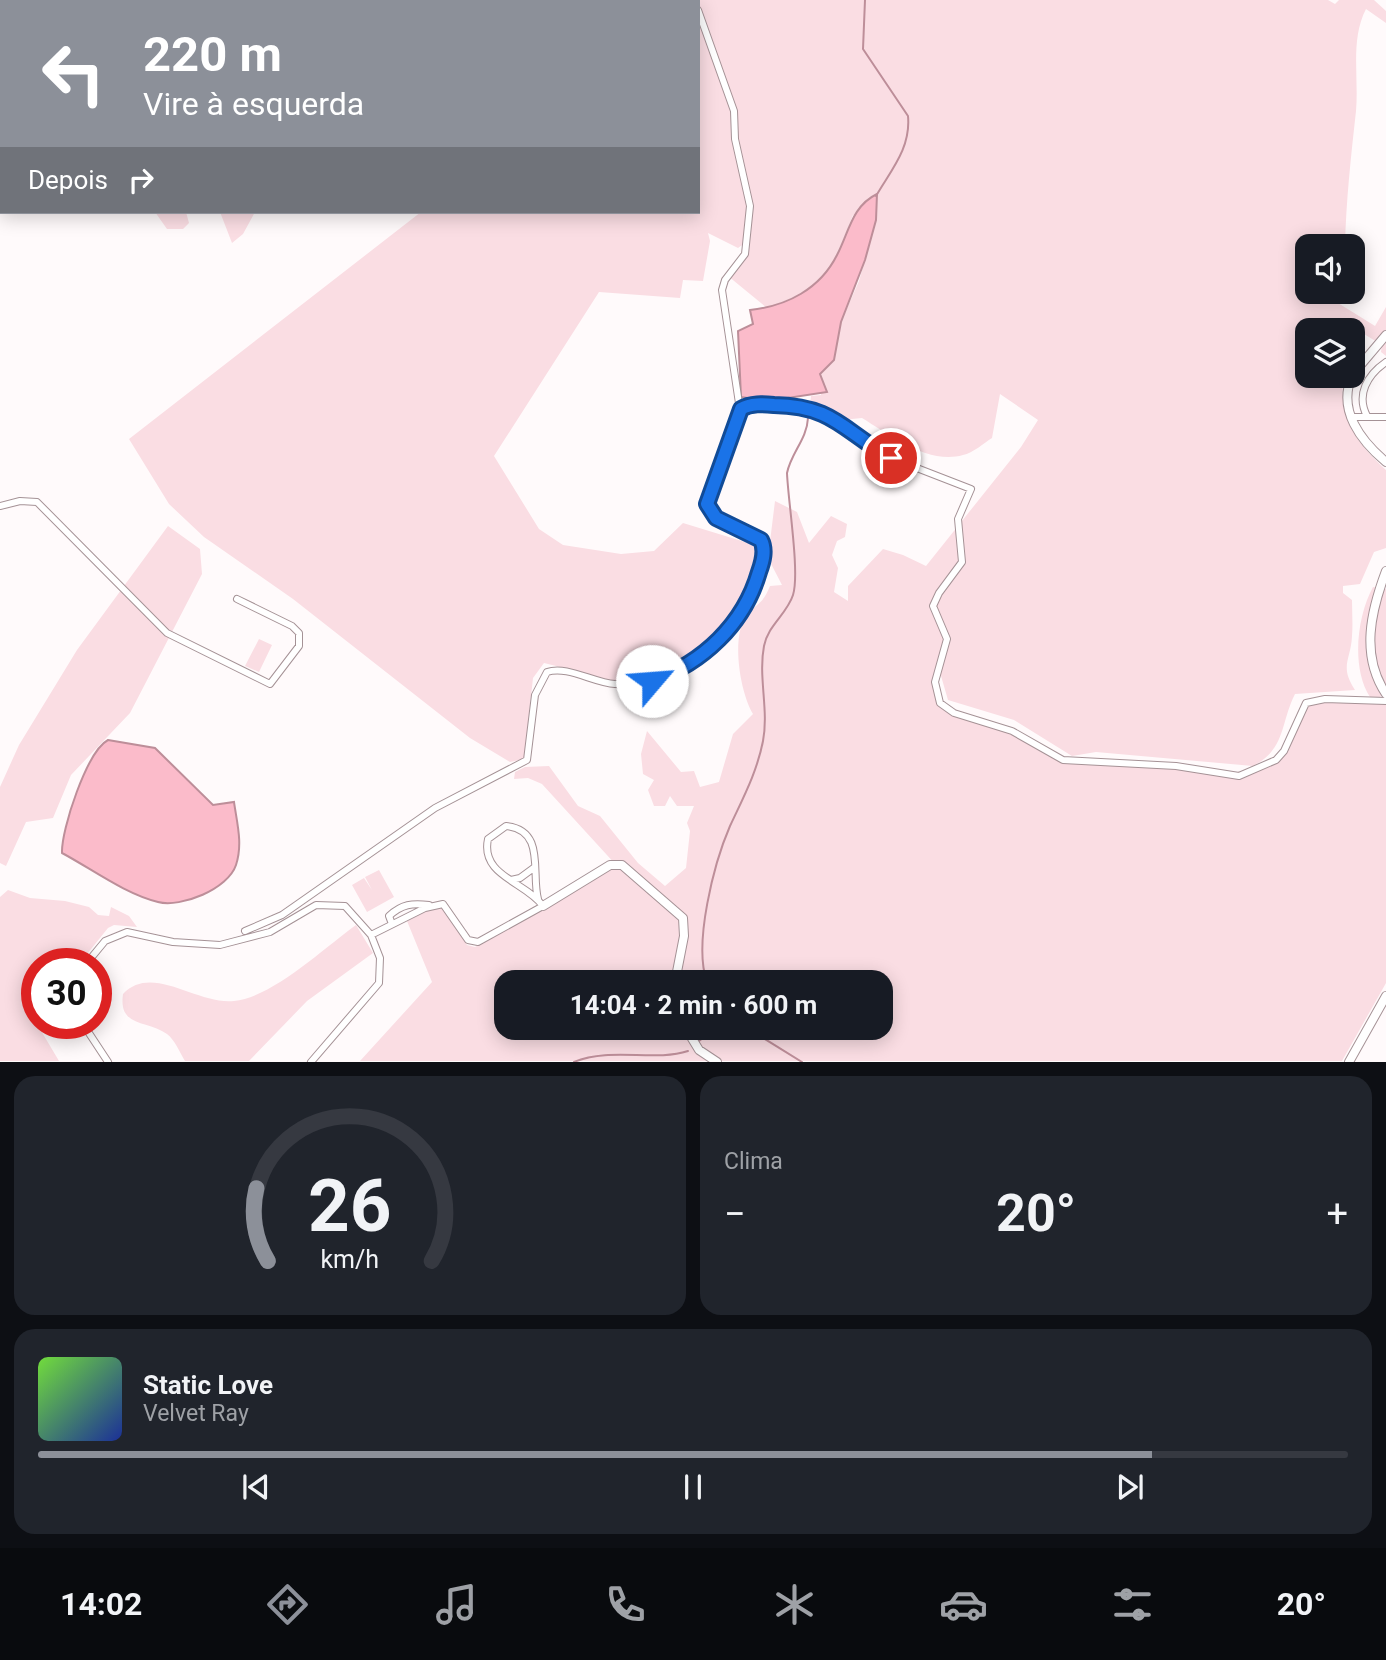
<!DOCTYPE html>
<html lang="pt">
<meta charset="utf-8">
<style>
body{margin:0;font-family:Roboto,sans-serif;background:#20242c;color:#f1f3f6;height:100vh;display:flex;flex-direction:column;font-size:26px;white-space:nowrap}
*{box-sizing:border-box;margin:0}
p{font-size:23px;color:#9ea1a6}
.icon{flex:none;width:38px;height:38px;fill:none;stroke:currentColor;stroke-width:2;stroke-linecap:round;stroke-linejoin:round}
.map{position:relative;height:1062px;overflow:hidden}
.panel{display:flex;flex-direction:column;gap:14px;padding:14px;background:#0d0f14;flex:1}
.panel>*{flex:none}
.guide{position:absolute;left:0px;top:0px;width:700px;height:214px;box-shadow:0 4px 18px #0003;background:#8c9099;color:#fff;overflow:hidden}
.buttons{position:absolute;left:1295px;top:234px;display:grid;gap:14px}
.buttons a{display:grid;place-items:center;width:70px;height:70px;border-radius:14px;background:#171b24;box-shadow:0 4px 18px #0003;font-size:35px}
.speed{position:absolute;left:21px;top:948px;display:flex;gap:14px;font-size:35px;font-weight:700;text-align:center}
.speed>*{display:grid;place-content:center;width:91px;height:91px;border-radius:50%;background:#171b24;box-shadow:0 4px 18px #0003;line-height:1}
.speed .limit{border:10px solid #d22;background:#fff;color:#111}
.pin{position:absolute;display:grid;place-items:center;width:60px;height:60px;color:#fff;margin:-30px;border:4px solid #fff;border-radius:50%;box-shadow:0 2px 7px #0007}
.me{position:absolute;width:77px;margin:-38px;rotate:63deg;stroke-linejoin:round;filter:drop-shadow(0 0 5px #0008)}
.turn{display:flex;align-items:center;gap:24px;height:147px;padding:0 28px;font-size:32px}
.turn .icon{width:91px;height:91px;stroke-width:2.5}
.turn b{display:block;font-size:49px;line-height:60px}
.then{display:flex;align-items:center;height:66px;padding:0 28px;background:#0003;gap:14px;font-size:26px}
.big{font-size:52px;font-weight:700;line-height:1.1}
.panel .widget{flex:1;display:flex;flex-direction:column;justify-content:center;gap:10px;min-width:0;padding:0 24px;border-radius:21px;background:#20242c}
.panel .dial{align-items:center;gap:0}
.dial svg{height:182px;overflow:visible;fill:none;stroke:#363941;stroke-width:7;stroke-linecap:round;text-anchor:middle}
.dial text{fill:#f1f3f6;stroke:none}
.song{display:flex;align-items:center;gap:21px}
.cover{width:84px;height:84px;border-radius:10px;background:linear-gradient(135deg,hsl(100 70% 55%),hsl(230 70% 35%))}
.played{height:7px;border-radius:4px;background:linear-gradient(90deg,#8c9099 85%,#363941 85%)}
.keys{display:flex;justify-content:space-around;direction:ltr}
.heat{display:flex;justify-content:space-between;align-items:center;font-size:38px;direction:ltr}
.panel .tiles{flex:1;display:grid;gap:14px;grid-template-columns:1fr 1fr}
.widget:last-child{grid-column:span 2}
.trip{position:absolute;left:494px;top:970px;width:399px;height:70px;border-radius:21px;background:#171b24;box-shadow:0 4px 18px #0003;font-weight:700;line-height:70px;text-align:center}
.tabs{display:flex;height:112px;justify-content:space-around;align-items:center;background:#090b0e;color:#9ea1a6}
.tabs .icon{width:49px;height:49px}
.tabs .on{color:#8c9099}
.tabs b{font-size:32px;color:#f1f3f6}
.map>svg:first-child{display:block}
</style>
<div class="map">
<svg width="1386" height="1062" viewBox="0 0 1386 1062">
<rect width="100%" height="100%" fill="#fffafb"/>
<!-- green -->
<path fill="#fadde3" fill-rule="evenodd" d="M554 0H1328L1335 4 1339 0H1374L1386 11V23L1366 9C1350 40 1359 77 1356 111 1351 156 1346 201 1345 247H1307V292H1339L1338 303 1375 326 1386 307V356L1381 352 1382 345 1364 334 1354 342 1353 351 1359 358 1353 365V331H1307V376H1344C1337 417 1357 443 1386 470V548L1374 552 1360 584 1343 586V593L1352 600C1352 612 1353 624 1352 636 1351 660 1339 666 1355 690L1295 694C1280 724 1286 749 1253 766L1096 752 1072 756 1014 720 948 700 939 669 935 682 944 707 993 724 1058 758 1127 762 1223 775 1254 772 1284 751 1300 709 1316 699 1386 701V983L1342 1061H360L432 982 407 921 434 907 443 906 467 945 475 947 617 866 542 784 528 778 514 779 515 772 525 767 549 766 578 806 600 816 638 863 665 886 686 868 690 831 687 823 694 806H677L670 796 665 806H654L648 790 654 780 643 774 641 754 647 731 681 772 694 771 700 787 719 782 733 734 753 714C740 692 731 638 746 616 756 603 762 606 770 586L782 585 768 558 775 501 797 512 809 543 831 516 847 524 845 537 837 541 832 555 838 568 834 592 848 601V586L883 549 903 555 926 566 1021 447 1038 420 1000 394 992 438C984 443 973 453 963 455 928 465 890 435 862 418L842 420 809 416 811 396 821 395 820 374 834 360 841 322 859 281 876 220 853 215C830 273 828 285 767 308L728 276 739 264 745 243 738 248 708 233 710 241 703 281 683 280 680 298 599 292 494 456 539 529 563 545 621 554 654 551 683 523 758 546C742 606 719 653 655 673 647 676 637 681 629 681 600 682 572 669 544 663L533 678 524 759 510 762 470 738 293 599 204 537 169 504 129 439 421 212H698V2ZM506 982H880V1027H506Z
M155 212H186L189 223 183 229H167Z
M220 212H255L243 234 232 243Z
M168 526 200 549 202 574 130 713 71 775 53 818 26 822 6 866 0 863V787L19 745 77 650Z
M1373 587 1386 589V690L1380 697H1370C1351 668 1357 616 1373 587Z
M259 639 272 645 259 672 245 666Z
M379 870 394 897 367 912 352 885 364 878 372 890 365 877Z
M8 890 30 898 65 901 89 907 98 915 109 916 111 907 129 916 137 927 114 925 108 928 79 964H37V1024L59 1061H0V897Z
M356 925 373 953 307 1001 249 1061H185C180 1053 175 1040 167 1034 148 1020 118 1028 123 994 152 963 197 1005 234 1001 273 997 324 948 356 925Z"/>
<!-- water -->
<path fill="#fbbbca" stroke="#bd8e99" stroke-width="2" d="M877 194 876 220 865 260 841 322 834 360 820 374 827 392 768 401 741 397 738 331 753 324 750 310C787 306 820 289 837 255 849 232 852 206 877 194Z
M108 740 155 748 213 805 234 802C237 823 243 844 236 865 228 889 181 908 158 902 125 894 92 869 62 853 61 830 87 751 108 740Z"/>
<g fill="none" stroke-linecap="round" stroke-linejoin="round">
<!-- stream -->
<path stroke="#bd8e99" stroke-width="2" d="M865 0 863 49 908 116C911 148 891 170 876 196
M707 982C693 944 714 863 730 826 743 798 757 772 763 741 769 710 758 677 764 646 768 625 787 614 793 595 800 573 788 501 787 473 791 453 807 439 808 418
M711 1032 760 1036 802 1062
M699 1041 711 1032 712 1027
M574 1062C611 1047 654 1062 688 1051"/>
<!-- street casing -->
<g stroke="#a59296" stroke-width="8">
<path id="street" d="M694 0 695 2
M34 2V0
M698 10 734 111 735 139 750 206 745 254 725 280 722 290 740 410
M0 62H2
M0 193H2
M1367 416C1356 395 1367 375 1386 362
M1351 417H1386
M0 506 20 501 37 502 167 633 270 684 299 646V633L292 626 237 599
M511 880 520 878 535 867
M392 924 389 916C402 904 412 903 429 905
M245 931 282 915 435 808 527 760 535 695 547 672C567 665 594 683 615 684 642 686 663 677 685 664 730 637 756 601 764 549 760 524 720 528 707 507L739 412 746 406 809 407 829 415 862 441 891 458 971 489 958 519 962 562 939 593 933 606 947 639 935 682 940 703 954 713 1012 731 1063 760 1176 766 1239 776 1276 760 1284 751 1306 703 1325 699 1386 701
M86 964 105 941 127 932 173 942 220 945 270 932 316 905 345 906 371 935 425 908 443 904 468 940 478 942 543 906C526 882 480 876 488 839L506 826C546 830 531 873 538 899
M83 1024 108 1062
M311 1062 379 983 380 958 371 935"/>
</g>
<!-- secondary casing -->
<g stroke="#a59296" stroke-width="10">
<path id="secondary" d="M1353 374 1386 335
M1352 376C1337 410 1361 441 1386 462
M1386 571C1371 611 1360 655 1386 694
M543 906 610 865H622L683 918 684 936 675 982
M685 1027 699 1050 717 1062
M1349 1062 1386 996"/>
</g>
<!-- street -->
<use href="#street" stroke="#fff" stroke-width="6"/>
<!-- secondary -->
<use href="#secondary" stroke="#fff" stroke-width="8"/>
</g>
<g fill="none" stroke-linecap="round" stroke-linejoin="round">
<!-- route casing -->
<g stroke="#114b97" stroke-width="18">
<path id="route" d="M652 681C703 663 744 624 759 572 763 561 766 550 761 540L716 518 707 504 741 409C751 403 763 404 774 405 834 406 843 431 891 458"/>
</g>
<!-- route -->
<use href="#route" stroke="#1a73e8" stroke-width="12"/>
</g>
</svg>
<div class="buttons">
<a><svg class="icon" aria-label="sound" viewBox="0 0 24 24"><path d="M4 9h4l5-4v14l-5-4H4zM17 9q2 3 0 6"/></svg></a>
<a><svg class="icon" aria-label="layers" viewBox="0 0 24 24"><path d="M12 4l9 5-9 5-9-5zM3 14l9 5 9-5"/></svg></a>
</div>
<div class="speed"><div class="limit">30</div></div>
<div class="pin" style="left:891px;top:458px;background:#d93025"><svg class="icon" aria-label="arrive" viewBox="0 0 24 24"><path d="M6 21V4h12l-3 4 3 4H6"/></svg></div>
<svg class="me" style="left:652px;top:681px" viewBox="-20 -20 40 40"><circle r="19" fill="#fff"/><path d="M0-13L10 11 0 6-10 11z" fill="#1a73e8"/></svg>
<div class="trip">14:04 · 2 min · 600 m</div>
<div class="guide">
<div class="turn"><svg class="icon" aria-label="left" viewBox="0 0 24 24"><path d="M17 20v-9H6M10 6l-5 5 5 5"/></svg><div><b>220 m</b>Vire à esquerda</div></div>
<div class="then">Depois<svg class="icon" aria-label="right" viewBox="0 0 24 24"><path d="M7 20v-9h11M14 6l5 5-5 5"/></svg></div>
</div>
</div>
<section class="panel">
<div class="tiles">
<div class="widget dial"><svg viewBox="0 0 100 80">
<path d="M14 69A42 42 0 1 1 86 69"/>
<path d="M14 69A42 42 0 0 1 9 37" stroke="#8c9099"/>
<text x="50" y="56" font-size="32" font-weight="700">26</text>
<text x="50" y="72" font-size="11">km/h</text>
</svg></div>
<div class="widget"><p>Clima</p>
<div class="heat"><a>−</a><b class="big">20°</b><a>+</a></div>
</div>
<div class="widget">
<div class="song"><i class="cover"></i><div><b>Static Love</b><p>Velvet Ray</p></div></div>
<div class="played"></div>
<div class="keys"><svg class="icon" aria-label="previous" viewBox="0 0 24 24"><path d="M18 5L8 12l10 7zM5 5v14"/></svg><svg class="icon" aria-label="pause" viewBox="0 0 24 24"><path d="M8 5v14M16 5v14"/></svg><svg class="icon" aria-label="next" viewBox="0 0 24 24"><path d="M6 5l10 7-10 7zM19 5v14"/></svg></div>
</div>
</div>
</section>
<nav class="tabs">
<b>14:02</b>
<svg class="icon on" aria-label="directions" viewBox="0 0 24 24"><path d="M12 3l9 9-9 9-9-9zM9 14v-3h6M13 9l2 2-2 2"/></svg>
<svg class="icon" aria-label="music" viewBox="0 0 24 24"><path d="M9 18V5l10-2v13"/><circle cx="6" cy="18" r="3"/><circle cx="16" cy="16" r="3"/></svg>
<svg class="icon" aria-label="phone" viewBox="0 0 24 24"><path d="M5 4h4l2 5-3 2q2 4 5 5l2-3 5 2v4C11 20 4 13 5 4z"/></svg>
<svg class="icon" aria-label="climate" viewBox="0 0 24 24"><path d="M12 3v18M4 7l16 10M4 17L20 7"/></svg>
<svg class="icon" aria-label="car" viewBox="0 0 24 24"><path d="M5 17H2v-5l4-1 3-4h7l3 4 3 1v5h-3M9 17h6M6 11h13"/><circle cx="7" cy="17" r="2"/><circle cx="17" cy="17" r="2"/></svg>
<svg class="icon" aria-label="filters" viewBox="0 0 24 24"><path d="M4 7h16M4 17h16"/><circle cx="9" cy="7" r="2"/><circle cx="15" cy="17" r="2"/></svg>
<b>20°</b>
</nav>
